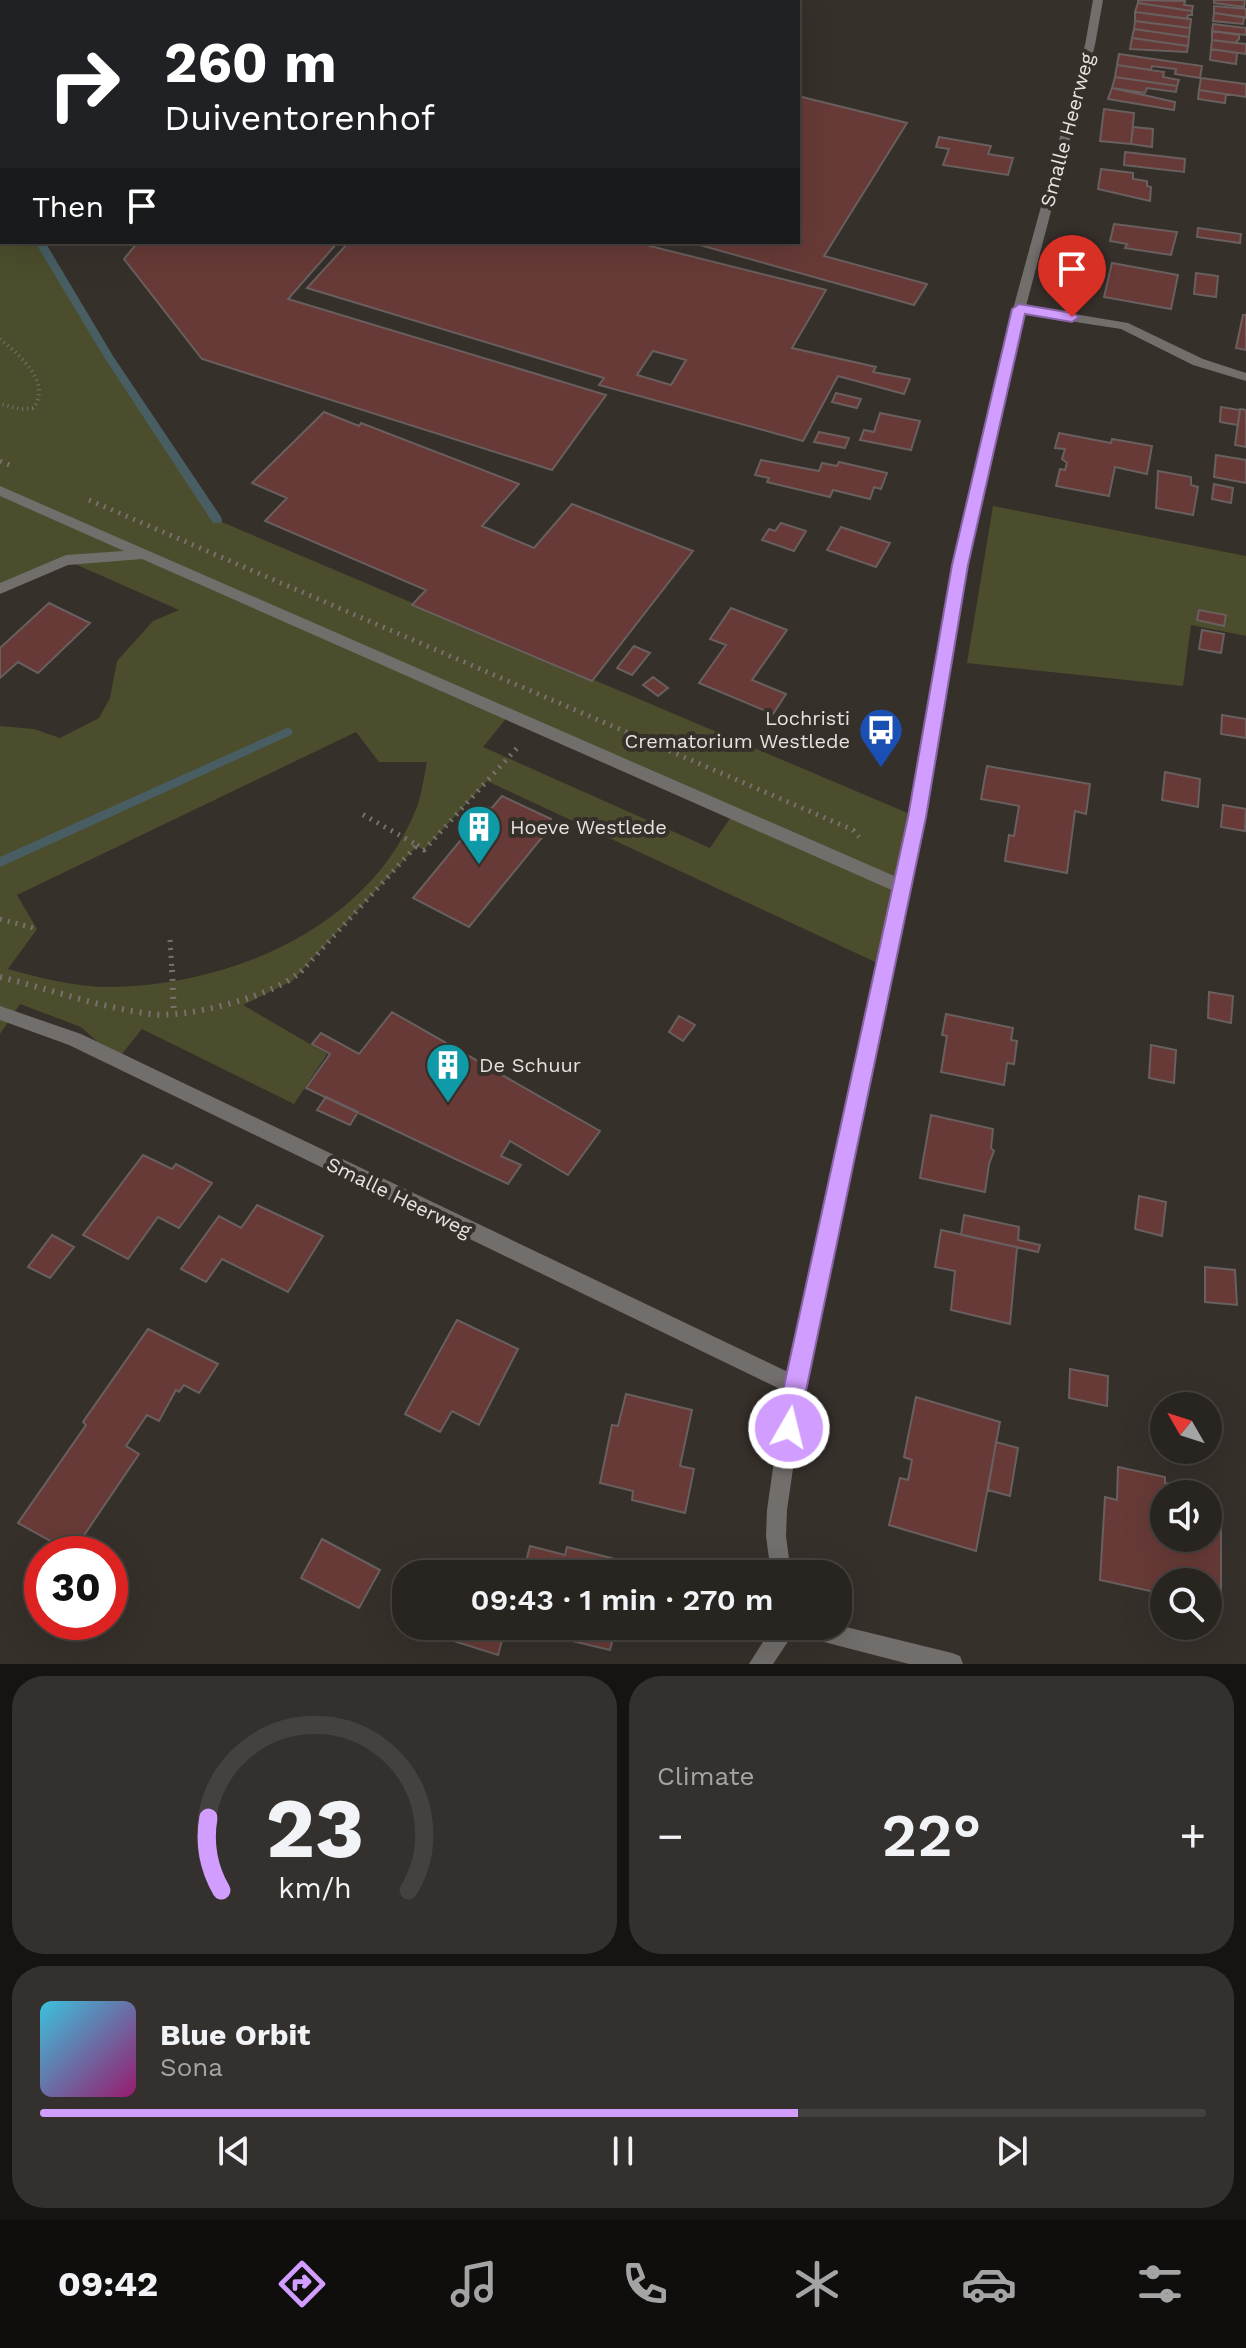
<!DOCTYPE html>
<meta charset="utf-8">
<style>
body{margin:0;font-family:"Work Sans",sans-serif;background:#34302d;color:#f1f3f6;height:100vh;display:flex;flex-direction:column;font-size:30px;white-space:nowrap}
*{box-sizing:border-box;margin:0}
p{font-size:26px;color:#a5a4a5}
.icon{flex:none;width:44px;height:44px;fill:none;stroke:currentColor;stroke-width:2;stroke-linecap:round;stroke-linejoin:round}
.map{position:relative;height:1664px;overflow:hidden}
.side{display:flex;flex-direction:column;gap:12px;padding:12px;background:#161412;flex:1}
.side>*{flex:none}
.top-card{position:absolute;left:0px;top:0px;width:800px;height:244px;box-shadow:0 8px 32px #0002,0 0 0 2px #44413e;background:#202124;color:#fff;overflow:hidden}
.needle{width:52px;rotate:309deg}
.buttons{position:absolute;left:1150px;top:1392px;display:grid;gap:16px}
.buttons a{display:grid;place-items:center;width:72px;height:72px;border-radius:50%;background:#282420;box-shadow:0 8px 32px #0002,0 0 0 2px #44413e;font-size:40px}
.speed{position:absolute;left:24px;top:1536px;display:flex;gap:16px;font-size:40px;font-weight:700;text-align:center}
.speed>*{display:grid;place-content:center;width:104px;height:104px;border-radius:50%;background:#282420;box-shadow:0 8px 32px #0002,0 0 0 2px #44413e;line-height:1}
.speed .limit{border:12px solid #d22;background:#fff;color:#111}
.pin{position:absolute;display:grid;place-items:center;width:68px;height:68px;color:#fff;margin:-82px -34px;border-radius:50% 50% 50% 0;rotate:-45deg;box-shadow:0 0 8px #0007}
.pin .icon{rotate:45deg}
.me{position:absolute;width:88px;margin:-44px;rotate:8deg;stroke-linejoin:round;filter:drop-shadow(0 0 6px #0008)}
.turn{display:flex;align-items:center;gap:28px;height:168px;padding:0 32px;font-size:36px}
.turn .icon{width:104px;height:104px;stroke-width:2.5}
.turn b{display:block;font-size:56px;line-height:68px}
.then{display:flex;align-items:center;height:76px;padding:0 32px;background:#0003;gap:16px;font-size:30px}
.big{font-size:60px;font-weight:600;line-height:1.1}
.side .card{flex:1;display:flex;flex-direction:column;justify-content:center;gap:12px;min-width:0;padding:0 28px;border-radius:32px;background:#34302d}
.side .dial{align-items:center;gap:0}
.dial svg{height:208px;overflow:visible;fill:none;stroke:#44413e;stroke-width:7;stroke-linecap:round;text-anchor:middle}
.dial text{fill:#f1f3f6;stroke:none}
.song{display:flex;align-items:center;gap:24px}
.cover{width:96px;height:96px;border-radius:12px;background:linear-gradient(135deg,hsl(190 70% 55%),hsl(320 70% 35%))}
.played{height:8px;border-radius:4px;background:linear-gradient(90deg,#d19dfe 65%,#44413e 65%)}
.keys{display:flex;justify-content:space-around;direction:ltr}
.heat{display:flex;justify-content:space-between;align-items:center;font-size:44px;direction:ltr}
.side .tiles{flex:1;display:grid;gap:12px;grid-template-columns:1fr 1fr}
.card:last-child{grid-column:span 2}
.trip{position:absolute;left:392px;top:1560px;width:460px;height:80px;border-radius:32px;background:#282420;box-shadow:0 8px 32px #0002,0 0 0 2px #44413e;font-weight:600;line-height:80px;text-align:center}
.tabs{display:flex;height:128px;justify-content:space-around;align-items:center;background:#100e0d;color:#a5a4a5}
.tabs .icon{width:56px;height:56px}
.tabs .selected{color:#d19dfe}
.tabs b{font-size:36px;color:#f1f3f6}
.map>svg:first-child{display:block}
</style>
<div class="map">
<svg width="1246" height="1664" viewBox="0 0 1246 1664">
<rect width="100%" height="100%" fill="#36302b"/>
<!-- green -->
<path fill="#4b4d2c" fill-rule="evenodd" d="M0 174 2 242H40L109 357 217 520 917 817 886 967 487 781 424 850 417 846 292 981 243 1005 327 1054 294 1104 142 1029 117 1060 81 1027 20 1004 0 1034V726L34 729 60 738 99 718 110 698 117 661 153 621 179 610 66 560 0 589ZM509 715 733 814 710 848 483 747ZM356 732 379 762H427C424 776 422 791 418 804 374 924 236 984 116 987 79 988 44 979 8 969L37 929 17 895Z
M993 506 1246 556V636L1191 625 1183 686 967 663Z"/>
<g fill="none" stroke-linecap="round" stroke-linejoin="round">
<!-- stream -->
<path fill="#485e62" fill-rule="evenodd" d="M0 171 2 172V181L0 180Z
M35 242H45L113 356 221 517 222 520 221 523H213L104 357Z
M287 728 291 729 293 732 291 735 0 867V857Z"/>
</g>
<!-- building -->
<path fill="#673a37" stroke="#685f5e" stroke-width="2" fill-rule="evenodd" d="M13 0H193L10 2Z
M232 0H359L368 2H229Z
M452 0H610L608 2Z
M1138 0 1185 1 1184 5 1193 6 1192 11 1138 3Z
M1214 0H1245L1244 7 1214 3Z
M1138 3 1192 11V15H1188L1187 19 1135 12Z
M1214 6 1246 9V18L1214 13Z
M1135 12 1191 19 1190 28 1135 21Z
M1214 13 1244 17 1243 24 1213 21Z
M1135 21 1190 28 1189 37 1134 29Z
M1213 24 1246 28V35L1212 31Z
M1134 29 1189 37 1188 46 1132 38Z
M1212 31 1239 35V39L1235 43 1212 40Z
M1132 38 1188 46 1187 52 1130 49Z
M1212 40 1246 44V54L1211 49Z
M1211 49 1237 53 1236 64 1210 60Z
M1119 54 1202 66 1200 78 1175 74 1176 69 1152 66 1151 70 1117 65Z
M1117 65 1164 72 1163 77 1179 80 1177 86 1115 77Z
M1115 77 1177 86 1176 92 1147 88 1145 93 1112 88Z
M1201 78 1246 84V97L1199 90Z
M1112 88 1175 102 1174 110 1108 99Z
M1199 90 1226 94 1225 103 1198 99Z
M798 96 907 123 824 256 927 284 914 305 689 242H798Z
M1104 109 1134 113 1131 144 1100 141Z
M1133 127 1153 129 1152 147 1131 144Z
M939 137 991 146 988 154 1013 158 1008 175 943 165 949 149 936 147Z
M1125 152 1185 159 1184 172 1124 165Z
M1101 169 1133 173V179L1147 181V186L1151 187 1150 201 1098 189Z
M1114 224 1177 232 1171 255 1125 248 1127 244 1110 241Z
M1198 228 1241 234 1240 243 1197 237Z
M138 242H338L288 299 606 395 552 470 202 359 124 259Z
M349 242H634L826 290 792 348 876 367 873 372 910 379 904 394 838 376 803 441 599 385 604 378 307 288ZM653 351 686 360 671 385 637 375Z
M1112 263 1178 275 1171 309 1104 297Z
M1196 273 1218 276 1216 297 1194 294Z
M1243 315H1246V350L1236 348Z
M836 393 861 399 857 408 832 402Z
M1221 407 1240 410 1238 425 1220 422Z
M1240 409 1246 410V447L1235 445Z
M324 412 359 426 361 423 519 484 482 526 534 548 572 504 693 551 592 681 412 605 426 590 265 521 287 498 252 483Z
M880 413 920 421 911 450 860 440 864 430 874 432Z
M819 432 849 438 845 448 814 442Z
M1059 433 1111 443 1112 439 1152 446 1147 474 1115 467 1109 496 1056 486 1060 469 1065 470 1067 463 1062 459 1065 449 1055 448Z
M1216 455 1246 460V483L1214 477Z
M761 460 819 471 822 463 837 466 839 462 887 473 881 489 874 487 870 499 833 490 830 497 767 482 769 478 755 475Z
M1158 471 1191 477V485L1198 487 1193 515 1156 508Z
M1214 484 1233 488 1231 503 1212 499Z
M781 523 806 531 794 551 762 540 769 529 775 531Z
M841 527 890 543 876 567 827 550Z
M49 603 90 623 38 673 18 662 0 678V648Z
M731 608 787 630 752 680 786 694 773 714 699 683 726 645 710 639Z
M1199 610 1226 615 1224 626 1197 620Z
M1202 630 1224 634 1221 653 1199 649Z
M634 646 650 653 632 675 617 668Z
M653 677 668 688 658 696 643 685Z
M1222 715 1246 719V738L1221 734Z
M987 766 1090 784 1086 814 1075 811 1067 873 1005 861 1009 835 1014 836 1019 806 981 799Z
M1165 772 1200 779 1198 807 1162 800Z
M502 796 551 819 541 834 544 835 469 927 413 898 488 807 491 809Z
M1223 805 1246 809 1245 831 1221 827Z
M1209 992 1233 996 1231 1023 1208 1018Z
M392 1012 600 1131 568 1175 510 1141 501 1156 521 1165 508 1184 306 1088 330 1054 312 1044 321 1033 359 1054Z
M946 1014 1013 1028 1011 1040 1017 1041 1014 1064 1007 1063 1004 1085 941 1072 947 1036 942 1035Z
M679 1016 695 1025 683 1041 669 1032Z
M1151 1045 1176 1050 1174 1083 1149 1078Z
M326 1097 358 1112 350 1125 317 1110Z
M931 1115 993 1129 991 1148 994 1151 989 1164 985 1192 920 1178Z
M143 1155 172 1169 176 1164 212 1183 179 1228 158 1217 128 1259 83 1235Z
M1139 1196 1166 1202 1162 1236 1135 1229Z
M257 1205 323 1236 288 1292 222 1259 206 1282 181 1269 219 1216 241 1228Z
M964 1215 1019 1227 1018 1240 1040 1245 1038 1252 961 1235Z
M941 1230 1017 1247 1010 1324 951 1310 955 1271 935 1267Z
M52 1235 74 1247 50 1278 28 1267Z
M1205 1267 1235 1270 1237 1305 1205 1302Z
M457 1320 518 1349 479 1425 452 1411 440 1432 405 1414Z
M148 1329 218 1364 199 1393 184 1385 179 1392 176 1390 159 1421 147 1415 126 1446 139 1454 72 1553 18 1523 86 1425 83 1422Z
M1070 1369 1108 1376 1107 1406 1069 1398Z
M626 1394 692 1410 680 1466 694 1469 685 1513 632 1500 633 1491 600 1483 612 1425 618 1426Z
M916 1397 1000 1422 976 1551 889 1525 900 1478 908 1480 912 1460 904 1457Z
M996 1442 1018 1448 1010 1496 988 1490Z
M1118 1467 1165 1477V1483L1200 1489 1216 1499 1221 1515V1606L1208 1603V1582H1164V1594L1100 1580 1105 1497 1117 1500ZM1164 1494H1208V1538H1164Z
M322 1539 380 1570 359 1608 301 1578Z
M530 1546 565 1555 567 1547 667 1572 523 1574Z
M438 1626H482L504 1633 498 1655 435 1635Z
M571 1626H600L615 1630 610 1650 568 1640Z
M600 1626H656L653 1639Z"/>
<g fill="none" stroke-linecap="round" stroke-linejoin="round">
<!-- path-far2 -->
<path stroke="#77726e" stroke-width="4" stroke-dasharray="1 4" stroke-linecap="butt" d="M0 339C18 353 53 384 33 408L21 409 0 404"/>
<!-- path-far1 -->
<path stroke="#77726e" stroke-width="5" stroke-dasharray="2 6" stroke-linecap="butt" d="M0 461 14 467
M89 500 853 830 859 837
M417 845 424 850 518 747
M0 919 37 929
M170 940 172 972
M301 972 417 845 362 814"/>
<!-- path -->
<path stroke="#77726e" stroke-width="6" stroke-dasharray="2 7" stroke-linecap="butt" d="M172 970 174 1014
M0 977C49 989 102 1008 151 1014 186 1019 279 995 302 970"/>
<!-- lane -->
<path fill="#726e6c" fill-rule="evenodd" d="M0 486 908 882 910 887 908 892H896L142 559 68 565 0 594V583L66 555 124 551 0 496Z"/>
<!-- street -->
<path fill="#726e6c" fill-rule="evenodd" d="M1093 0H1103L1095 45 1026 306 1128 323 1203 359 1246 373V381L1193 365 1121 329 1024 314 967 565 925 817 805 1386 787 1510 786 1536 791 1574H771L766 1536 767 1510 784 1391 69 1045 0 1020V1006L81 1034 788 1372 909 817 953 565 1013 309 1085 45Z
M838 1625 952 1653 960 1656 963 1664H909L793 1634 773 1664H749L773 1626Z"/>
</g>
<!-- route -->
<path fill="#d19dfe" stroke="#8866a5" stroke-width="2" d="M1019 304 1072 313 1079 317 1072 322 1025 314 968 565 926 817 807 1386 797 1436 789 1439 781 1436 778 1428 784 1386 908 817 952 565 1012 309Z"/>
<!-- icons -->
<defs>
<g id="bus-pin" transform="scale(2.3)"><path d="M0 17L-7.5 6A9.5 9.5 0 1 1 7.5 6Z" fill="#1a4fb4" stroke="#36302b"/><path d="M-5-6H5V4H4V6H2V4H-2V6H-4V4H-5ZM-3.5-4V0h7V-4ZM-3.5 1.2v1.5H-2V1.2ZM2 1.2v1.5H3.5V1.2Z" fill="#fff"/></g>
<g id="building-pin" transform="scale(2.3)"><path d="M0 17L-7.5 6A9.5 9.5 0 1 1 7.5 6Z" fill="#0f9aa8" stroke="#36302b"/><path d="M-4-6H4V6H1V3H-1V6H-4ZM-2.5-4.3h1.7v1.8h-1.7ZM.8-4.3h1.7v1.8H.8ZM-2.5-1h1.7V.8h-1.7ZM.8-1h1.7V.8H.8Z" fill="#fff"/></g>
</defs>
<g fill-rule="evenodd">
<use href="#bus-pin" x="881" y="730"/>
<use href="#building-pin" x="479" y="827"/>
<use href="#building-pin" x="448" y="1065"/>
</g>
<g text-anchor="middle" dominant-baseline="central" stroke-width="8" stroke-linejoin="round" paint-order="stroke">
<!-- street labels -->
<g font-size="20" fill="#e6e2df" stroke="#36302b">
<text transform="translate(1067 130) rotate(-75)">Smalle Heerweg</text>
<text transform="translate(399 1197) rotate(26)">Smalle Heerweg</text>
</g>
<!-- poi labels -->
<g font-size="20" fill="#e6e2df" stroke="#36302b" text-anchor="start">
<text x="850" y="718" text-anchor="end">Lochristi<tspan x="850" dy="23">Crematorium Westlede</tspan></text>
<text x="510" y="827">Hoeve Westlede</text>
<text x="479" y="1065">De Schuur</text>
</g>
</g>
</svg>
<div class="buttons">
<a><svg class="needle" viewBox="-14 -14 28 28"><path d="M0-13l5 13h-10z" fill="#e53935"/><path d="M0 13l5-13h-10z" fill="#a5a4a5"/></svg></a>
<a><svg class="icon" aria-label="sound" viewBox="0 0 24 24"><path d="M4 9h4l5-4v14l-5-4H4zM17 9q2 3 0 6"/></svg></a>
<a><svg class="icon" aria-label="search" viewBox="0 0 24 24"><circle cx="10" cy="10" r="6"/><path d="M15 15l6 6"/></svg></a>
</div>
<div class="speed"><div class="limit">30</div></div>
<div class="pin" style="left:1072px;top:317px;background:#d93025"><svg class="icon" aria-label="arrive" viewBox="0 0 24 24"><path d="M6 21V4h12l-3 4 3 4H6"/></svg></div>
<svg class="me" style="left:789px;top:1428px" viewBox="-20 -20 40 40"><circle r="17" fill="#d19dfe" stroke="#fff" stroke-width="3"/><path d="M0-11L8 9 0 5-8 9z" fill="#fff"/></svg>
<div class="trip">09:43 · 1 min · 270 m</div>
<div class="top-card">
<div class="turn"><svg class="icon" aria-label="right" viewBox="0 0 24 24"><path d="M7 20v-9h11M14 6l5 5-5 5"/></svg><div><b>260 m</b>Duiventorenhof</div></div>
<div class="then">Then<svg class="icon" aria-label="arrive" viewBox="0 0 24 24"><path d="M6 21V4h12l-3 4 3 4H6"/></svg></div>
</div>
</div>
<section class="side">
<div class="tiles">
<div class="card dial"><svg viewBox="0 0 100 80">
<path d="M14 69A42 42 0 1 1 86 69"/>
<path d="M14 69A42 42 0 0 1 9 41" stroke="#d19dfe"/>
<text x="50" y="56" font-size="32" font-weight="700">23</text>
<text x="50" y="72" font-size="11">km/h</text>
</svg></div>
<div class="card"><p>Climate</p>
<div class="heat"><a>−</a><b class="big">22°</b><a>+</a></div>
</div>
<div class="card">
<div class="song"><i class="cover"></i><div><b>Blue Orbit</b><p>Sona</p></div></div>
<div class="played"></div>
<div class="keys"><svg class="icon" aria-label="previous" viewBox="0 0 24 24"><path d="M18 5L8 12l10 7zM5 5v14"/></svg><svg class="icon" aria-label="pause" viewBox="0 0 24 24"><path d="M8 5v14M16 5v14"/></svg><svg class="icon" aria-label="next" viewBox="0 0 24 24"><path d="M6 5l10 7-10 7zM19 5v14"/></svg></div>
</div>
</div>
</section>
<nav class="tabs">
<b>09:42</b>
<svg class="icon selected" aria-label="directions" viewBox="0 0 24 24"><path d="M12 3l9 9-9 9-9-9zM9 14v-3h6M13 9l2 2-2 2"/></svg>
<svg class="icon" aria-label="music" viewBox="0 0 24 24"><path d="M9 18V5l10-2v13"/><circle cx="6" cy="18" r="3"/><circle cx="16" cy="16" r="3"/></svg>
<svg class="icon" aria-label="phone" viewBox="0 0 24 24"><path d="M5 4h4l2 5-3 2q2 4 5 5l2-3 5 2v4C11 20 4 13 5 4z"/></svg>
<svg class="icon" aria-label="climate" viewBox="0 0 24 24"><path d="M12 3v18M4 7l16 10M4 17L20 7"/></svg>
<svg class="icon" aria-label="car" viewBox="0 0 24 24"><path d="M5 17H2v-5l4-1 3-4h7l3 4 3 1v5h-3M9 17h6M6 11h13"/><circle cx="7" cy="17" r="2"/><circle cx="17" cy="17" r="2"/></svg>
<svg class="icon" aria-label="filters" viewBox="0 0 24 24"><path d="M4 7h16M4 17h16"/><circle cx="9" cy="7" r="2"/><circle cx="15" cy="17" r="2"/></svg>
</nav>
